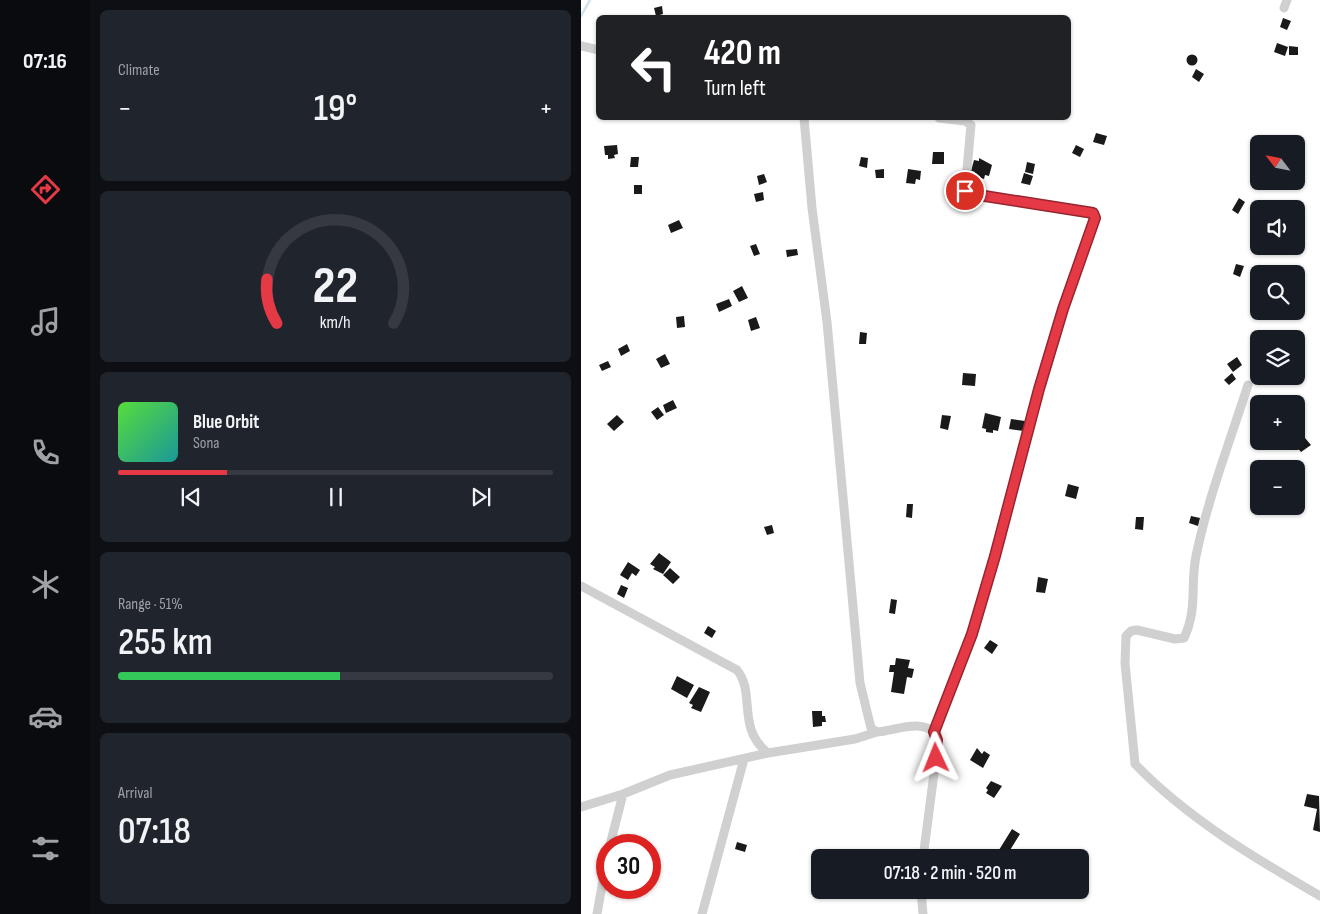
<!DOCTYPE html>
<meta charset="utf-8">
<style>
body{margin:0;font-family:"Sofia Sans Condensed",sans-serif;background:#20242c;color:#f1f3f6;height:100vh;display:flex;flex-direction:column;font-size:19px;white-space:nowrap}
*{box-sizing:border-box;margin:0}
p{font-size:16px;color:#9ea1a6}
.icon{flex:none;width:28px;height:28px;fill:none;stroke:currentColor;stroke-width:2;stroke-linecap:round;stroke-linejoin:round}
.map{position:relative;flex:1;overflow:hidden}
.details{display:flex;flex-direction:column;gap:10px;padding:10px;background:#0d0f14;width:491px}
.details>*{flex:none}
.hud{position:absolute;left:15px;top:15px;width:475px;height:105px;border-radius:8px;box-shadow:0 1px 4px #0004;background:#202124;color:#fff;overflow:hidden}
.needle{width:32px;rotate:302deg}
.controls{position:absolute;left:669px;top:135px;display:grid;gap:10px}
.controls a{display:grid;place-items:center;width:55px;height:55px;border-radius:8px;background:#171b24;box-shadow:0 1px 4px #0004;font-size:25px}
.speed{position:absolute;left:15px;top:834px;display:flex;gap:10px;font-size:25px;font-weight:700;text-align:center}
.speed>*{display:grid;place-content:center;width:65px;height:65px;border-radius:50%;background:#171b24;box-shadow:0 1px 4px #0004;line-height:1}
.speed .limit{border:8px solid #d22;background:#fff;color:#111}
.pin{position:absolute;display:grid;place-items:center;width:42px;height:42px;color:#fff;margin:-21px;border:2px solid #fff;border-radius:50%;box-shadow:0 1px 5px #0007}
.me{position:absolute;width:55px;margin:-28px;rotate:358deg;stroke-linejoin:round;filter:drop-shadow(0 0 4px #0008)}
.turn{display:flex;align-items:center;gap:18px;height:105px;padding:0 25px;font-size:22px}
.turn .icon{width:65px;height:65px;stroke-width:2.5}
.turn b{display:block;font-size:35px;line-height:42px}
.big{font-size:38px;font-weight:600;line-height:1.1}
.details .widget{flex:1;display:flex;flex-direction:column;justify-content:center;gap:8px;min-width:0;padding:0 18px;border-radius:8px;background:#20242c}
.details .dial{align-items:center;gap:0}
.dial svg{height:130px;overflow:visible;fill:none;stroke:#363941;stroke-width:7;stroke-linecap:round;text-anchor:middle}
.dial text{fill:#f1f3f6;stroke:none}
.song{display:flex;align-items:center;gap:15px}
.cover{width:60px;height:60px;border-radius:8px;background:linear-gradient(135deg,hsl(110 70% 55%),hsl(180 70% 35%))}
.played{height:5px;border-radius:2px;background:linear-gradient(90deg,#e63946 25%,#363941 25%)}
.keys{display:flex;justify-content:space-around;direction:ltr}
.heat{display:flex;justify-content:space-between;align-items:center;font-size:28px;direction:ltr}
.charge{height:8px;border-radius:4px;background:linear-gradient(90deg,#34c759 51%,#363941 0)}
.trip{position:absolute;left:230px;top:849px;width:278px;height:50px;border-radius:8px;background:#171b24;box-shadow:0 1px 4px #0004;font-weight:600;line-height:50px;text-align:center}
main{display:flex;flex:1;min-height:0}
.tabs{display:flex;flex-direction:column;width:90px;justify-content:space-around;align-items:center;background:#090b0e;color:#9ea1a6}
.tabs .icon{width:35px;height:35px}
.tabs .current{color:#e63946}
.tabs b{font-size:22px;color:#f1f3f6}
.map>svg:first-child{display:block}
</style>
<main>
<nav class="tabs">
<b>07:16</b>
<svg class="icon current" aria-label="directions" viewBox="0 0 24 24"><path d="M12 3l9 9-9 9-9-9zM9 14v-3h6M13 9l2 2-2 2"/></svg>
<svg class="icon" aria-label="music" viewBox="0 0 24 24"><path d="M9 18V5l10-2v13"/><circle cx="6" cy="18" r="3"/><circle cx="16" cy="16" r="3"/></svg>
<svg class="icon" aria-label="phone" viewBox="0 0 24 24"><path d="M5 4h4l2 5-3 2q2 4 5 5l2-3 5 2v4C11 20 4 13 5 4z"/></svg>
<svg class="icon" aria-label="climate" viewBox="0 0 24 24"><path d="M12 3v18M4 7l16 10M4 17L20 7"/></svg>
<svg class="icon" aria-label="car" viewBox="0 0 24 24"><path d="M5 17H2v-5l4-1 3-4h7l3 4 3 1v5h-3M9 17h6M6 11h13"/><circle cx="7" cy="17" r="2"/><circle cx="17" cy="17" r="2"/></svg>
<svg class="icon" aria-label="filters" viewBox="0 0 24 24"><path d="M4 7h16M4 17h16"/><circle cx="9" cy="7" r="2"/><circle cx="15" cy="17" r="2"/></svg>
</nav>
<section class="details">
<div class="widget"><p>Climate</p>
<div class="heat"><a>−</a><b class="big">19°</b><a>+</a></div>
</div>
<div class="widget dial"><svg viewBox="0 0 100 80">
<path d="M14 69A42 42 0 1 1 86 69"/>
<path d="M14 69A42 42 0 0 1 8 42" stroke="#e63946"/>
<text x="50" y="56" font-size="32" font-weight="700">22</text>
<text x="50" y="72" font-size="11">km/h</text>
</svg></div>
<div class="widget">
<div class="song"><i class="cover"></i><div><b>Blue Orbit</b><p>Sona</p></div></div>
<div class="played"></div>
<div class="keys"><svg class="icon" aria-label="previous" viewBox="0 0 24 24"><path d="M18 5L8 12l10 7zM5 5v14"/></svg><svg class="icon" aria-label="pause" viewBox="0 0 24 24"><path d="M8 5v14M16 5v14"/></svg><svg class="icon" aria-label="next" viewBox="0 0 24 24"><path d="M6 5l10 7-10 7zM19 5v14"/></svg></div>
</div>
<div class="widget"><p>Range · 51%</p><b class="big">255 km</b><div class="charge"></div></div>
<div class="widget"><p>Arrival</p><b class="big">07:18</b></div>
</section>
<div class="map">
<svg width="739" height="914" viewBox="0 0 739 914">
<rect width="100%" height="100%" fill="#fff"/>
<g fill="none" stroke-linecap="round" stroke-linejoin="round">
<!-- stream -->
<path stroke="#cfe2ee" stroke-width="2.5" d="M0 16 9 0"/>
</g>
<!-- building -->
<path fill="#1a1a1a" d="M81 6 82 14 75 16 73 8Z
M702 18 710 21 706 30 699 27Z
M696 43 707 47 704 56 693 52Z
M708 46 717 47V55H708Z
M605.5 60a5.5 5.5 0 1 1 11 0a5.5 5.5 0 1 1-11 0Z
M615 69 623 74 618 82 611 77Z
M515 133 526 136 523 145 512 142Z
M36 145 37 154 33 155 34 158 27 159V155H24L23 146Z
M495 145 503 149 499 157 491 153Z
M352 152H363V164H351Z
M50 157H58L57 167H49Z
M280 157 287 158 286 168 278 166Z
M398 158 411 165 408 176 404 175 403 179 393 176 394 172 390 171 393 160 398 161Z
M446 162 454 164 452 174 444 172Z
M303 169V178H295L294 170Z
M327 169 340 171 339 180 335 179 334 184 325 183Z
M443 173 452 176 449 185 440 183Z
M183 174 186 182 178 185 176 176Z
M53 185H61V194H53Z
M182 192 183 200 175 202 173 194Z
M658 198 664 202 657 214 651 210Z
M98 220 102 228 90 233 87 225Z
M175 244 179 254 173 256 169 246Z
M216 249 217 255 206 257 205 250Z
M655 264 663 266 659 277 652 274Z
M161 286 167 298 158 302 152 291Z
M148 299 151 306 138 312 135 304Z
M103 316 104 327 96 328 95 317Z
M175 317 179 328 170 331 167 320Z
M279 332 286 333 285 344H278Z
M46 344 49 351 40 356 37 349Z
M84 354 89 364 80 368 75 359Z
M656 357 661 365 652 372 646 364Z
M27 361 30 367 21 371 18 365Z
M382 373 395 374 394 386 381 385Z
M651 373 655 379 648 385 643 380Z
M92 400 96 408 85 413 82 405Z
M77 407 83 415 76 420 70 412Z
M404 413 420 417 417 431 412 430V433L405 432V429L401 428Z
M36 415 43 422 33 431 26 424Z
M361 415 370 416 367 430 359 428Z
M430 419 444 421 443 431 428 429Z
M718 431 730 445 720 452 711 441H715V433Z
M487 484 498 487 495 499 484 496Z
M326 504H332L331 518 325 517Z
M610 516 619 518 617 526 608 523Z
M555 517H563L562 530 554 529Z
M191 525 193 533 186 535 183 527Z
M78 553 90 562 82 574 72 569 74 567 69 564Z
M47 562 59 570 55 576 51 573 47 580 39 575Z
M89 568 99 577 92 584 82 575Z
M457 577 467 579 464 593 455 592Z
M40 585 47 588 43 598 36 594Z
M310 599 316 600 314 614 308 613Z
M127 626 135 631 131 638 123 633Z
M409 640 417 645 411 654 403 648Z
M315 658 329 660 327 668 333 669 331 678 326 677 323 694 310 692 313 672H308L309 665H314Z
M96 676 113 685 106 698 90 689Z
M118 687 129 692 120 712 110 708 112 705 108 703Z
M231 711H241V716H244L245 722H241V726L232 727Z
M396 748 401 754 403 751 409 755 402 768 389 760Z
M410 781 421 786 413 798 405 793 407 790 405 788Z
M726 794 738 796 739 832 732 830 736 809 723 806Z
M431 829 439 834 426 855 418 850Z
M156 842 166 845 164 852 154 849Z"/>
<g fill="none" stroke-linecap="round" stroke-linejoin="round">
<!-- minor -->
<path stroke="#d0d0d0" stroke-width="9" d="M703 8 706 0
M0 46 18 50
M223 118 231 208 246 322 279 683 290 728 296 732C313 731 341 718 355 734V758L342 858
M667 385C649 441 627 498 615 556 609 586 617 608 603 638L594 639 556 630 550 631 545 636 544 663 553 753 554 764C607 819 674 858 739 896
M0 586 156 670C175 693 155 728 187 753
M353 732 391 634 414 556 453 405 482 309 514 218 512 213 391 194 384 191 390 125 384 121 358 118
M0 807 42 794 89 775 187 753 274 739 296 732
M29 845 42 794
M340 890 342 914
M16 914 26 857
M121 914 163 759"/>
</g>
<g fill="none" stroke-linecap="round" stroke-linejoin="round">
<!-- route casing -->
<g stroke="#96252e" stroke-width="12">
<path id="route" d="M355 758 356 740 353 732 391 634 414 556 458 389 482 309 514 218 512 213 391 194 384 191"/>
</g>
<!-- route -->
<use href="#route" stroke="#e63946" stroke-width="9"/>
</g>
</svg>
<div class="controls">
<a><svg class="needle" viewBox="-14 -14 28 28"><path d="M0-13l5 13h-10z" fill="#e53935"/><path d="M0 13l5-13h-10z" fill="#9ea1a6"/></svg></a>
<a><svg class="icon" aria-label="sound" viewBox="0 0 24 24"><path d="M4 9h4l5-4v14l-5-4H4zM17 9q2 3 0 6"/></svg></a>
<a><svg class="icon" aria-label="search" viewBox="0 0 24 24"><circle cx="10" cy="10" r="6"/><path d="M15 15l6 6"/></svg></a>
<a><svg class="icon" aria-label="layers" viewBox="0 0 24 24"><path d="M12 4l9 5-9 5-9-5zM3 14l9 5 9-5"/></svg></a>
<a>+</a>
<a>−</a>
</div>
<div class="speed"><div class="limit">30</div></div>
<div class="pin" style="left:384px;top:191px;background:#d93025"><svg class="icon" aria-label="arrive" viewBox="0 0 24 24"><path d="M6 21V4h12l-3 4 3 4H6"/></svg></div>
<svg class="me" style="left:355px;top:758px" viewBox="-20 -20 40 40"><path d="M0-17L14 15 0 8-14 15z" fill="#e63946" stroke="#fff" stroke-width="4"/></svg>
<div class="trip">07:18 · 2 min · 520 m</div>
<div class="hud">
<div class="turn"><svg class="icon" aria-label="left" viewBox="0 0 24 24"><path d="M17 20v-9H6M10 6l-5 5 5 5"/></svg><div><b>420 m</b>Turn left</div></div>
</div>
</div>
</main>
